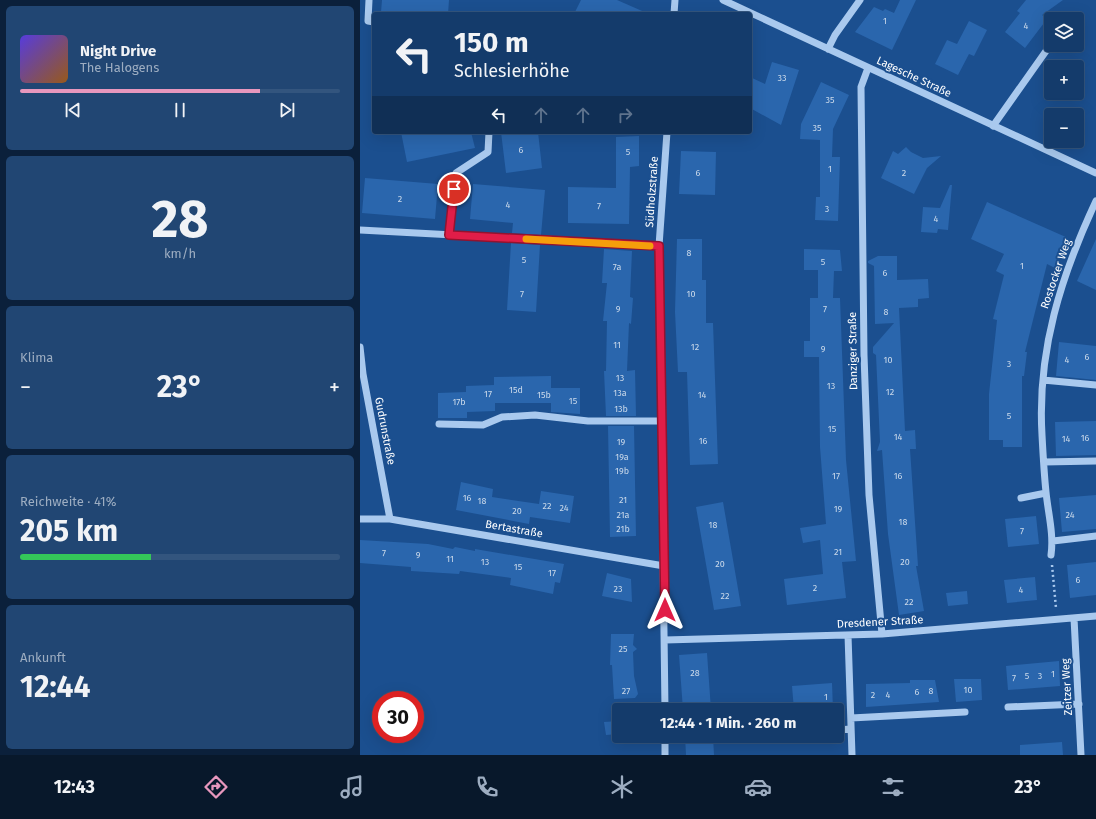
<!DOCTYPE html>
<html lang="de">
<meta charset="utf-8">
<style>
body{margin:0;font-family:"Fira Sans",sans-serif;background:#214673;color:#f1f3f6;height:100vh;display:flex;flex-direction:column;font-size:15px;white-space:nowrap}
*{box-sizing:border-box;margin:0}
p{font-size:13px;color:#9dadc1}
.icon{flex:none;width:22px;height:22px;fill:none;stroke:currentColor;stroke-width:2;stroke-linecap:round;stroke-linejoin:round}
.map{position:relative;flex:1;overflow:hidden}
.side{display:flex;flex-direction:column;gap:6px;padding:6px;background:#0b203b;width:360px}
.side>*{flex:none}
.top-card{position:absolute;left:12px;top:12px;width:380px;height:122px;border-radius:4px;box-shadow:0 4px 16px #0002,0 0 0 1px #33557e;background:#143b6b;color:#f1f3f6;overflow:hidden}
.buttons{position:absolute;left:684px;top:12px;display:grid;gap:8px}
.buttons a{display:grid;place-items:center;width:40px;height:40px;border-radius:4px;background:#143b6b;box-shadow:0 4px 16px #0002,0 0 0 1px #33557e;font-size:20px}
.speed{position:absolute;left:12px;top:691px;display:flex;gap:8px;font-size:20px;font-weight:700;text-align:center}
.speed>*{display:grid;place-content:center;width:52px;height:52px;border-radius:50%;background:#143b6b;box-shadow:0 4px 16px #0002,0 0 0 1px #33557e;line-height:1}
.speed .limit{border:6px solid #d22;background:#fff;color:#111}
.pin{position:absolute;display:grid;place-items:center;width:34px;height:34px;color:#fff;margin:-17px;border:2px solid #fff;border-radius:50%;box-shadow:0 1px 4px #0007}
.me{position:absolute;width:44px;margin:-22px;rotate:0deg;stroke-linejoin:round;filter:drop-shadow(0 0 3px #0008)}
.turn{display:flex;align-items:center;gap:14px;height:84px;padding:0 16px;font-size:18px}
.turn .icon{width:52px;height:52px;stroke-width:2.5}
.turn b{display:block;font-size:28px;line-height:34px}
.lanes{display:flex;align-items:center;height:38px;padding:0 16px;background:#0003;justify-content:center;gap:20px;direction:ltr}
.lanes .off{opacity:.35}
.big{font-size:30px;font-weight:700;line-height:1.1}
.side .tile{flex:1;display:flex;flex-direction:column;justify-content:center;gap:6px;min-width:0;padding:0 14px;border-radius:6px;background:#214673}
.side .dial{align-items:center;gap:0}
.dial b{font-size:52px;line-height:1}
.song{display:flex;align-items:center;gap:12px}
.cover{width:48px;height:48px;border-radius:6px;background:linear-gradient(135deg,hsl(250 70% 55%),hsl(30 70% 35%))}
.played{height:4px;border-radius:2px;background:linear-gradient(90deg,#e797bd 75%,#33557e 75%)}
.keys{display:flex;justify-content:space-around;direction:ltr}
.heat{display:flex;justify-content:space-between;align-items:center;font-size:22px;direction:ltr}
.charge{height:6px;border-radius:3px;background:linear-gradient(90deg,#34c759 41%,#33557e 0)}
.trip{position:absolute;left:252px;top:703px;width:232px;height:40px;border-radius:4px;background:#143b6b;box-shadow:0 4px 16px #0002,0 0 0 1px #33557e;font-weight:700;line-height:40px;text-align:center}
.menu{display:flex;height:64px;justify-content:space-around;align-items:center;background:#08182b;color:#9dadc1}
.menu .icon{width:28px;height:28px}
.menu .current{color:#e797bd}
.menu b{font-size:18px;color:#f1f3f6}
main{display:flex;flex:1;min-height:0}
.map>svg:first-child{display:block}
</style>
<main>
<section class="side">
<div class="tile">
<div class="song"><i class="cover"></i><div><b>Night Drive</b><p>The Halogens</p></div></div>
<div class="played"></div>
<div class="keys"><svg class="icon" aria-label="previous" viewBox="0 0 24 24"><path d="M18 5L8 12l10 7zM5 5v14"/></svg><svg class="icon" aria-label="pause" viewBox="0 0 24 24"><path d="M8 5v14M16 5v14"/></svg><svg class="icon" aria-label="next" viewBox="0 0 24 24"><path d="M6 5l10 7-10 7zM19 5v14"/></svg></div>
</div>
<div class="tile dial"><b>28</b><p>km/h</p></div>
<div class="tile"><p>Klima</p>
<div class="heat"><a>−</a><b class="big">23°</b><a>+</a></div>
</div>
<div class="tile"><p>Reichweite · 41%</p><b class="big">205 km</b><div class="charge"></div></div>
<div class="tile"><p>Ankunft</p><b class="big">12:44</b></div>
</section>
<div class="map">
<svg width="736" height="755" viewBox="0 0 736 755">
<rect width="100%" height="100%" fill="#1b4f8f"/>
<!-- building -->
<path fill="#2a66ad" d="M22 0H89L88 14 21 12Z
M221 0H257L289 14H214Z
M540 0H556L532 50 495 32 514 7 523 11 525 9 534 13Z
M666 0H703L682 15 687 19 665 48 645 32 660 13 657 11Z
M609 21 627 30 614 56 609 54 598 75 575 64 587 40 597 44Z
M412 62 439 70 421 125 390 108V77L405 84Z
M461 82 489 95 473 129 472 157H480L478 221 455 220 456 197H460V140L440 139 441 124Z
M41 132H111L115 148 47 162Z
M141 132H178L182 168 146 173Z
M279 136V166L270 167 269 224 208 223V187L256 188V137Z
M546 147 551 152 563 158 581 156 567 168 554 194 521 178 533 151 538 154Z
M321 151 356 152 355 195 319 194Z
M5 178 78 184 75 219 2 213Z
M113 184 185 190 181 235 152 233 153 223 110 219Z
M590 185H592L588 230 578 229 577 233 561 232 563 207 580 208Z
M627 202 708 238 695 268 687 264 665 352H667L664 376H662V447H643V440H629V394L637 320 633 319 644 275 636 271 644 254 611 239Z
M317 239H342V280H346V323H353L358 464 330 465 327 372H318L315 312Z
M736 239V290L717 281Z
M151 243 180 245 176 312 147 310Z
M244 249 272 251 270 297 273 298 271 324 269 323 267 371 275 370 276 416H246L244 371H246L247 321H243L247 283H242Z
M444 249 480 250 482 271H474L473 298H480L486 460 496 561 482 562 486 598 427 605 424 579 463 574 460 540 443 543 440 528 466 524 460 447 459 357H444V341H450V298H458V270H444Z
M518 256H537V280L568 279 569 298 558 299V307L539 308 545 431 555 430 556 449H550L558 566H556L564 611 539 615 528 534 522 450 517 451 520 442 516 355 513 353V347L534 323 515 324 514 266 508 263V261Z
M699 342 736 346V380L696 376Z
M191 376V388H220V414L191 412V403H135V411L107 412V418H78V393L106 392V386L134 385V377Z
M736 421V455L696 456 695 422Z
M248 426H274L276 536 250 537Z
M101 482 133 489 132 497 179 504 181 491 214 496 210 523 170 517 169 524 96 510Z
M736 495V529L702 532 699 498Z
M363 502 381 606 354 610 336 507Z
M676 516 679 544 648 547 645 519Z
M0 540 68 544 93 549 95 547 115 551V549L204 564 200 583 195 582 193 594 150 585 151 578 100 571 99 574 51 571V567L0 563Z
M736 562V595L710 598 707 565Z
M247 573 271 579 272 602 242 596Z
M675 577 677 600 647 603 644 580Z
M607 591 608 604 588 606 586 593Z
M251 634H274L273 645 277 649 273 652 274 676 278 694 275 698 254 699 252 665H250Z
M347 653 351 710H323L319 655Z
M699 661 700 686 648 690 646 666Z
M594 679H621L622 700 596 702Z
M550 680H575L579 702 506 707V684L550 683Z
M472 683 473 710H434L432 686Z
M259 721V734L246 735 244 722Z
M325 736H353L354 755H326Z
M702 742 703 755H660V745Z"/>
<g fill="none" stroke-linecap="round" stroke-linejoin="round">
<!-- path -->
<path stroke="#a9c9ee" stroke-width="2.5" stroke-dasharray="2 3" stroke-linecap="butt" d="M692 565 696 608"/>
<!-- minor -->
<path stroke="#a9c9ee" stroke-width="7" d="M9 0 8 21 14 22
M363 0 736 173
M314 14 315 0
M468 49 475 35 500 0
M508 68 501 87 504 355 509 495 522 634
M633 126 691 44
M0 230 299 246
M89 235 96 173 128 152 129 132
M0 347 3 374 30 519
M683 380 736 385
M79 424 123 425 142 417 175 415 228 421H302
M684 462 736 461
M661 498 686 493
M0 519H30L304 566
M693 541 736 536
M691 555C694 534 688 513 686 492 684 473 683 454 682 435 677 351 701 276 736 201
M714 618 721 755
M488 635 492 755
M305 640 522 634 736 616
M648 707 719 704
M305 710 299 246 307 132
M491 718 605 712
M477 730 491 729
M305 736V755"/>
</g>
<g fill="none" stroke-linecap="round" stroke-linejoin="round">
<!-- route casing -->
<g stroke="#92132f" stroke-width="10">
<path id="route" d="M94 189 89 235 299 246 305 610"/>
</g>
<!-- route -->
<use href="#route" stroke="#e11d48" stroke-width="7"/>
<!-- slow -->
<path stroke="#f59e0b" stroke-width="7" d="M166 239 290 246"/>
</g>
<g text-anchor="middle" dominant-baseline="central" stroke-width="4" stroke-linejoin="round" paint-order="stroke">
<!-- number labels -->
<g font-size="9" fill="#cad9ea">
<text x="525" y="21">1</text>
<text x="666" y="26">4</text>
<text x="422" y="78">33</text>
<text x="470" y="100">35</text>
<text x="457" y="128">35</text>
<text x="161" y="150">6</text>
<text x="268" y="152">5</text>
<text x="470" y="169">1</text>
<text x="338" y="173">6</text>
<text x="544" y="173">2</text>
<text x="40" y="199">2</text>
<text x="148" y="205">4</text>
<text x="239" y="206">7</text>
<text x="467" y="209">3</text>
<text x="576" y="219">4</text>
<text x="329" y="253">8</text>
<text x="164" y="260">5</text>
<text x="463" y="262">5</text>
<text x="662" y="266">1</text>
<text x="257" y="267">7a</text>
<text x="525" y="273">6</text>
<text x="162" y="294">7</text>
<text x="331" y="294">10</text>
<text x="258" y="309">9</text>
<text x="465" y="309">7</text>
<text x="526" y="312">8</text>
<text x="257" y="345">11</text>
<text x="335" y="347">12</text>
<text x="463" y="349">9</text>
<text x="727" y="357">6</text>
<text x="528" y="360">10</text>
<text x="707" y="360">4</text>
<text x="649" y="364">3</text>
<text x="260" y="378">13</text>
<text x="471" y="386">13</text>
<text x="156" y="390">15d</text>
<text x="530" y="392">12</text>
<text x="260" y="393">13a</text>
<text x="128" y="394">17</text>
<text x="184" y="395">15b</text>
<text x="342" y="395">14</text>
<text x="213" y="401">15</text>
<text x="99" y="402">17b</text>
<text x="261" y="409">13b</text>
<text x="649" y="416">5</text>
<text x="472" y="429">15</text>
<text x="538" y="437">14</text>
<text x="725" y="438">16</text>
<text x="706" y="439">14</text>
<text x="343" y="441">16</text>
<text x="261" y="442">19</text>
<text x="262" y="457">19a</text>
<text x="262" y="471">19b</text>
<text x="476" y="476">17</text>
<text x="538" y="476">16</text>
<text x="107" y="498">16</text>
<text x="263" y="500">21</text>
<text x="122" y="501">18</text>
<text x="187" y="506">22</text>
<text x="204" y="508">24</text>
<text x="478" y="509">19</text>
<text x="157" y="511">20</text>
<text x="263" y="515">21a</text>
<text x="710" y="515">24</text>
<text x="543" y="522">18</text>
<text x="353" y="525">18</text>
<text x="263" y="529">21b</text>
<text x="662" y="531">7</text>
<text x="478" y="552">21</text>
<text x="24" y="553">7</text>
<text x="58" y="555">9</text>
<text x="90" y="559">11</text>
<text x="125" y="562">13</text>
<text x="545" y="562">20</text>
<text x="360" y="564">20</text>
<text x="158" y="567">15</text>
<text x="192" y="573">17</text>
<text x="718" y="580">6</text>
<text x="455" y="588">2</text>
<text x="258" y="589">23</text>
<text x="661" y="590">4</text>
<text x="365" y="596">22</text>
<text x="549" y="602">22</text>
<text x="263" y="649">25</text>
<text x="335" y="673">28</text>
<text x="693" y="674">1</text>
<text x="667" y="676">5</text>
<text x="680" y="676">3</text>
<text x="654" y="678">7</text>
<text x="608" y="690">10</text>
<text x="266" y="691">27</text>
<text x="571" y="691">8</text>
<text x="557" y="692">6</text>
<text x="513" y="695">2</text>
<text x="528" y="695">4</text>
<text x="466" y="697">1</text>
</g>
<!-- street labels -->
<g font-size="11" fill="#fff" stroke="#1b4f8f">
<text transform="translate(554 77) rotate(25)">Lagesche Straße</text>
<text transform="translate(292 192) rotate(-86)">Südholzstraße</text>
<text transform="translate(696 274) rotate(-71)">Rostocker Weg</text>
<text transform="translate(493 351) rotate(-91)">Danziger Straße</text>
<text transform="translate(25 431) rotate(79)">Gudrunstraße</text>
<text transform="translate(154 529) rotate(10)">Bertastraße</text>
<text transform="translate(520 622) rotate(-3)">Dresdener Straße</text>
<text transform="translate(707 687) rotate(-93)">Zeitzer Weg</text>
</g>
</g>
</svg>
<div class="buttons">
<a><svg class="icon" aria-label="layers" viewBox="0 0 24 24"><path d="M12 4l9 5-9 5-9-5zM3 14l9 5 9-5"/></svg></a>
<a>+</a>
<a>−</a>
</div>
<div class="speed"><div class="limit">30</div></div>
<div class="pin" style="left:94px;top:189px;background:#d93025"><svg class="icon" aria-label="arrive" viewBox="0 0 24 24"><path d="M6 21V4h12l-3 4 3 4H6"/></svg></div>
<svg class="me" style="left:305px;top:610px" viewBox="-20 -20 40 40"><path d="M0-17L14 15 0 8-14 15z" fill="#e11d48" stroke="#fff" stroke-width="4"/></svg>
<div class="trip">12:44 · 1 Min. · 260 m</div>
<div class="top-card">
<div class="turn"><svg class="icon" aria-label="left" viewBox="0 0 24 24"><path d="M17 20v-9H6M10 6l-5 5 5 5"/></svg><div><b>150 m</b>Schlesierhöhe</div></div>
<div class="lanes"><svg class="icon" aria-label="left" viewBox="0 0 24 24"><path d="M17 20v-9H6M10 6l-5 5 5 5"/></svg><svg class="icon off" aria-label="ahead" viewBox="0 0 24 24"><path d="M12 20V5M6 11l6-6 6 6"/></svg><svg class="icon off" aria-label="ahead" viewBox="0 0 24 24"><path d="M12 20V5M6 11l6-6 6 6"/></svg><svg class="icon off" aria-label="right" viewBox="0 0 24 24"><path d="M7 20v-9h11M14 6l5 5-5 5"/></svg></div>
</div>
</div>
</main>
<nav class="menu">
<b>12:43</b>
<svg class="icon current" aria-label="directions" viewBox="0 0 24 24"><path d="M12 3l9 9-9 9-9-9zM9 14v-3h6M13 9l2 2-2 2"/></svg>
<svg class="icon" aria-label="music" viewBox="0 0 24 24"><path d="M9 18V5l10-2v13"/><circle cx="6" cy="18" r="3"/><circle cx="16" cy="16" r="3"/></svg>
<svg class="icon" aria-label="phone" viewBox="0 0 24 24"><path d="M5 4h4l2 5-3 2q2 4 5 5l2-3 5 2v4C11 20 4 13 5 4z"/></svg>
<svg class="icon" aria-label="climate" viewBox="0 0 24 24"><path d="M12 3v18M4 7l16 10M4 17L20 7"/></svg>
<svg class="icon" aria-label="car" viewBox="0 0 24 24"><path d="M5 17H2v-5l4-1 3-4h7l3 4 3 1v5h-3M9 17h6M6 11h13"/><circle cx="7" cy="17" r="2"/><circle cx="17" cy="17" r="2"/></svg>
<svg class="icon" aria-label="filters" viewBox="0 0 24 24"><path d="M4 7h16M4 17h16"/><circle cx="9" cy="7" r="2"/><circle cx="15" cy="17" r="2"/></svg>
<b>23°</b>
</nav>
